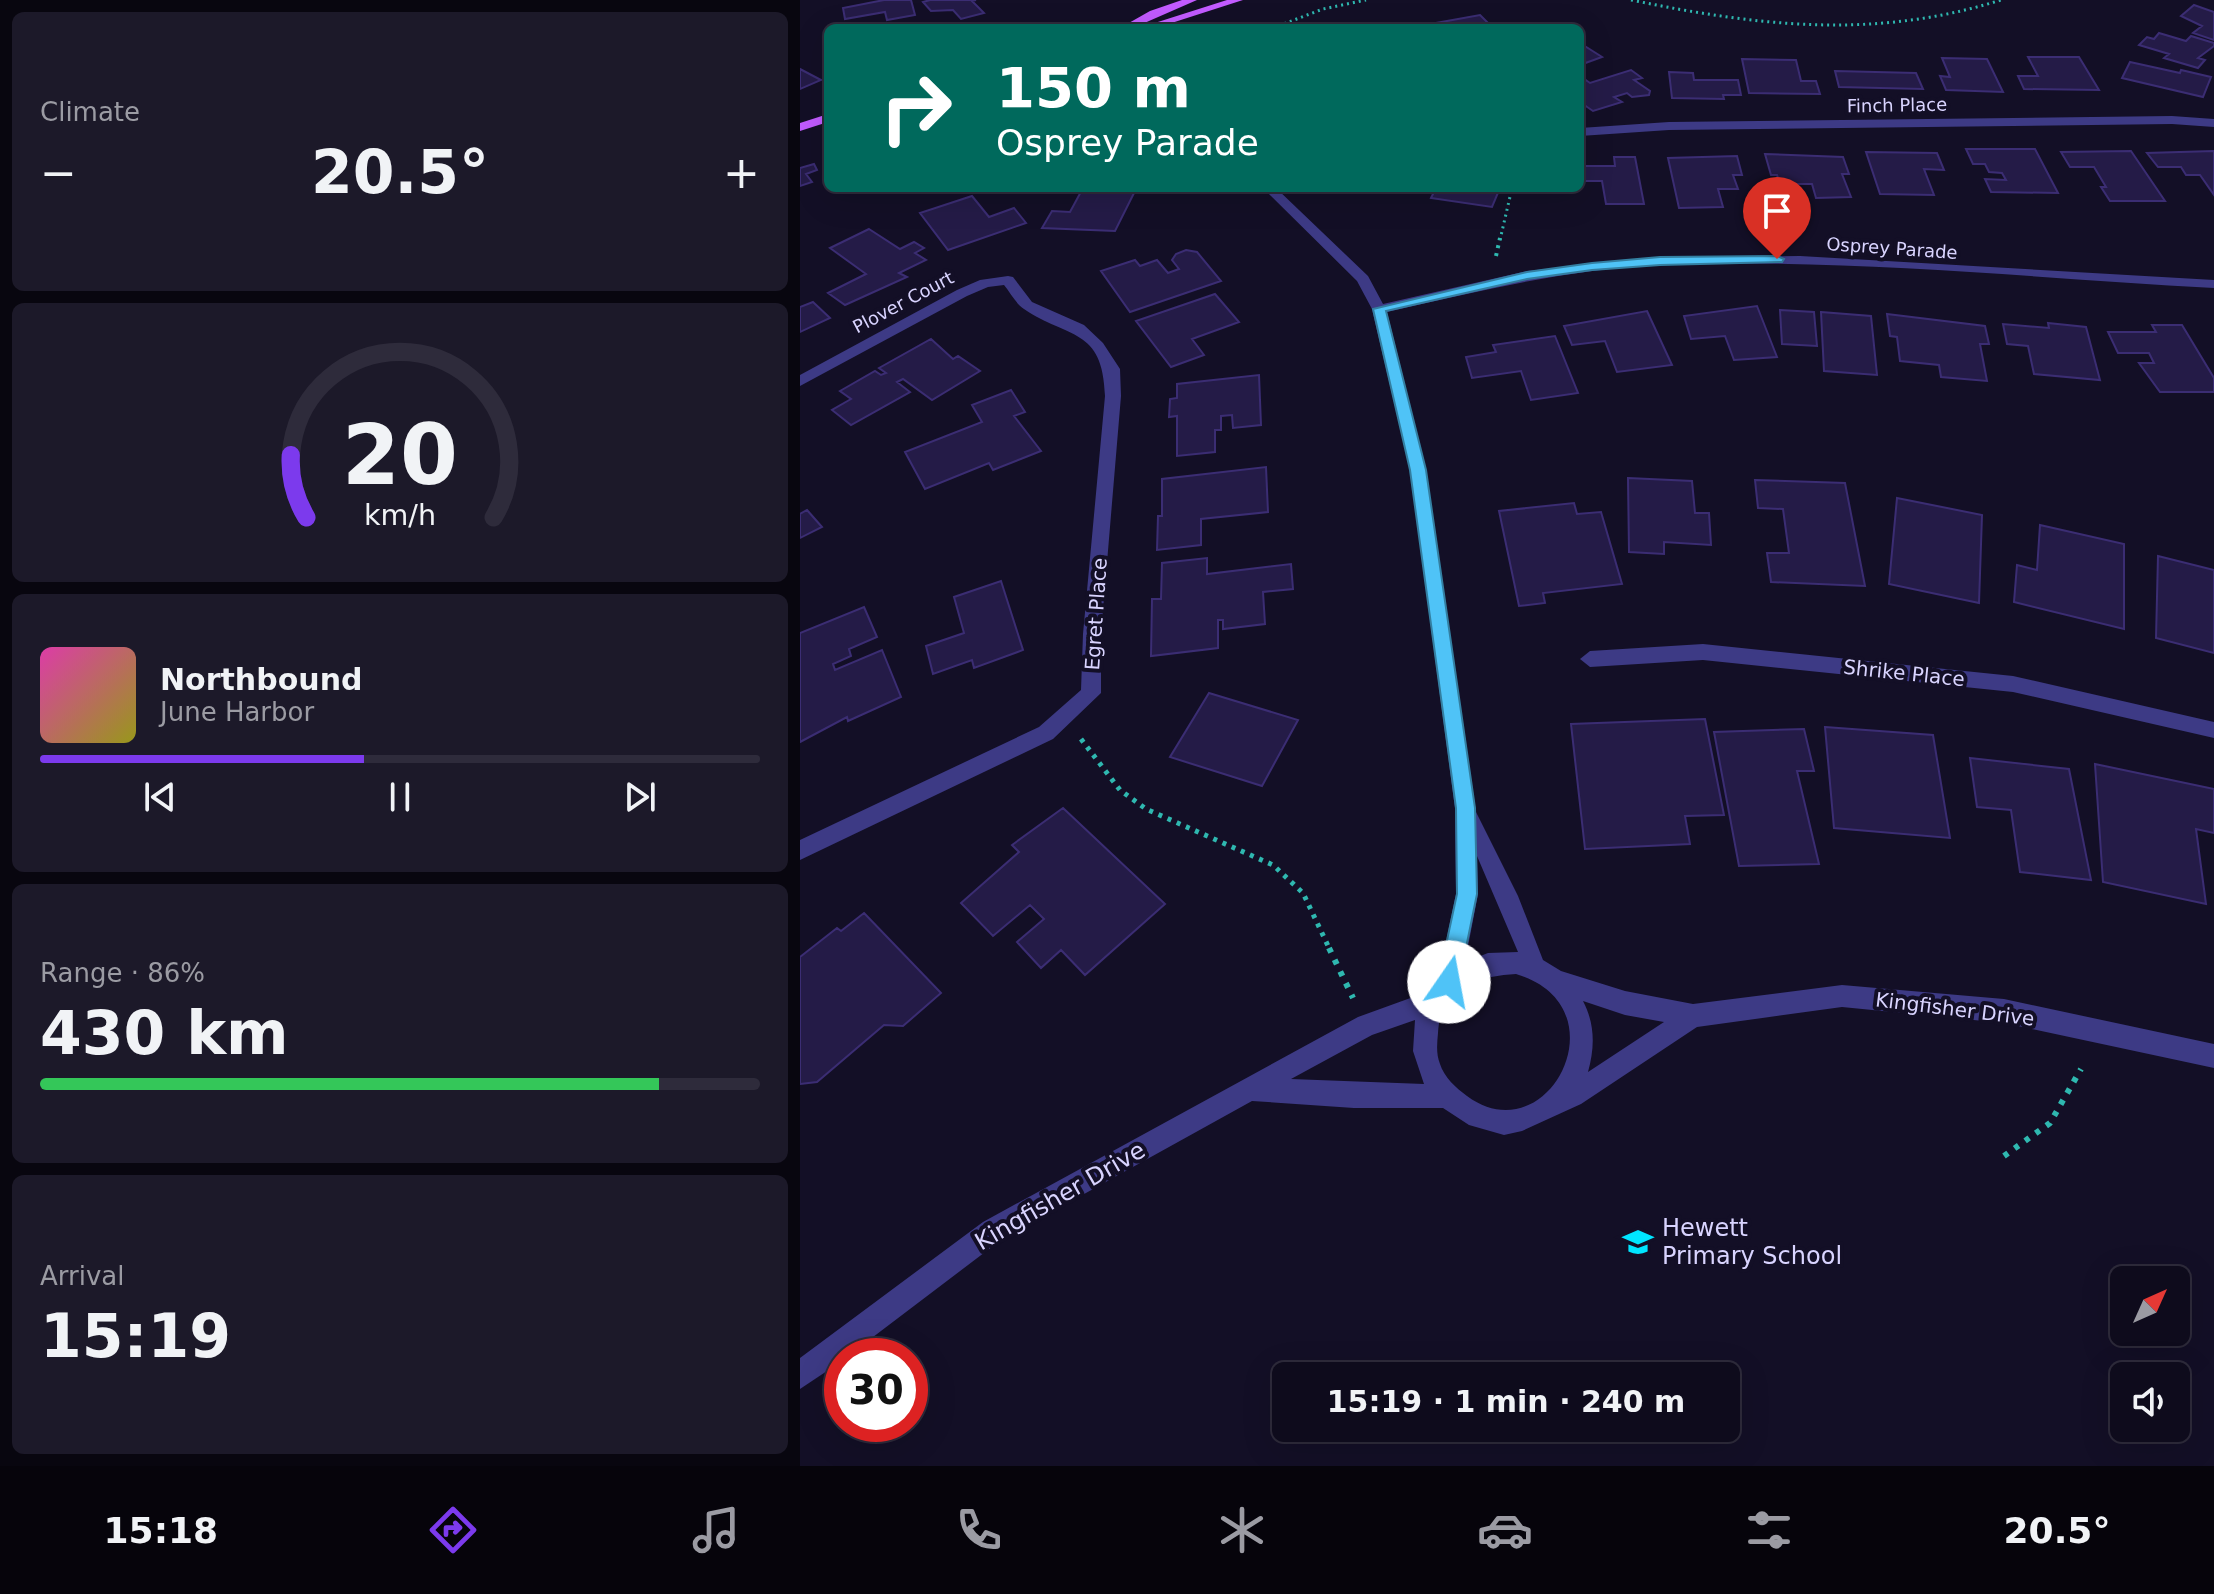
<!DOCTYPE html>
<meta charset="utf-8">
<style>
body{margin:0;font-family:"DejaVu Sans",sans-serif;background:#1c1929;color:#f1f3f6;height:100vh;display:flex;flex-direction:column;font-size:30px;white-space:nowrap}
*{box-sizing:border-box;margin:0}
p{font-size:26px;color:#9b9ba3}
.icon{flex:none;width:44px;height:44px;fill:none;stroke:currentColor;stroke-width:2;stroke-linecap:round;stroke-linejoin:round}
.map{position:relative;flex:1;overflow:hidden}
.side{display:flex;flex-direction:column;gap:12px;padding:12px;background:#08060f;width:800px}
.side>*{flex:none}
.banner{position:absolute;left:24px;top:24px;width:760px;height:168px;border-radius:12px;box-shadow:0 8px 32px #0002,0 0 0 2px #2e2b3b;background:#00695c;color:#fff;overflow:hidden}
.needle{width:52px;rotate:45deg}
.tools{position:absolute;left:1310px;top:1266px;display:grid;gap:16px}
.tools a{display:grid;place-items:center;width:80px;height:80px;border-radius:12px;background:#0e0b1c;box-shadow:0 8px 32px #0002,0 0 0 2px #2e2b3b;font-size:40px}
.speed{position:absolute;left:24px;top:1338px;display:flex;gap:16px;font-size:40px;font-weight:700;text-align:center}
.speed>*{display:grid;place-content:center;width:104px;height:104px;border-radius:50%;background:#0e0b1c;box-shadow:0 8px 32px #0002,0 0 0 2px #2e2b3b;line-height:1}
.speed .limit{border:12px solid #d22;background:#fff;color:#111}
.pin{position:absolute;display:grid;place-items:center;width:68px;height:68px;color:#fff;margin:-82px -34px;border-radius:50% 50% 50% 0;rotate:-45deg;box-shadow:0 0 8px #0007}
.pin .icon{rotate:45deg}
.me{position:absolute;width:88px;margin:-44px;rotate:12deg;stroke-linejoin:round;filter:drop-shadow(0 0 6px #0008)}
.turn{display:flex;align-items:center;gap:28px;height:168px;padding:0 40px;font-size:36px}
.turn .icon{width:104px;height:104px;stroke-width:2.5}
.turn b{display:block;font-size:56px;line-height:68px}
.big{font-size:60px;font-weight:700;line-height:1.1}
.side .widget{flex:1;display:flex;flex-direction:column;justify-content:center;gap:12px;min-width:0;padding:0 28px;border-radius:12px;background:#1c1929}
.side .dial{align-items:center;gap:0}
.dial svg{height:208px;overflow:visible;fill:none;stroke:#2e2b3b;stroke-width:7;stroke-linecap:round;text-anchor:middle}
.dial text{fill:#f1f3f6;stroke:none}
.song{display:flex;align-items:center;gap:24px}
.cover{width:96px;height:96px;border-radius:12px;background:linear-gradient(135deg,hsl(320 70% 55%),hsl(60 70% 35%))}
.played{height:8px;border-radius:4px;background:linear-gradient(90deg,#7c3aed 45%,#2e2b3b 45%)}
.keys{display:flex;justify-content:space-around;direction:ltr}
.heat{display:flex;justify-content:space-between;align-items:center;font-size:44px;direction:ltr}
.charge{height:12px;border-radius:6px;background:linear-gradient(90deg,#34c759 86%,#2e2b3b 0)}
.trip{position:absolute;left:472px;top:1362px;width:468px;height:80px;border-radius:12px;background:#0e0b1c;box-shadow:0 8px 32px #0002,0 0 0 2px #2e2b3b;font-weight:700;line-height:80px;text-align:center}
.menu{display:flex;height:128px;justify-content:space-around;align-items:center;background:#06040b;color:#9b9ba3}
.menu .icon{width:56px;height:56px}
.menu .active{color:#7c3aed}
.menu b{font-size:36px;color:#f1f3f6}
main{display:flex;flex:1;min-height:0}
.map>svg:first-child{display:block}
</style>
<main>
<section class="side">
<div class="widget"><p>Climate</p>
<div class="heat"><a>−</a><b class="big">20.5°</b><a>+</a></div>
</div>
<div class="widget dial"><svg viewBox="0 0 100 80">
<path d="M14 69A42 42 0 1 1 86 69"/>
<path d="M14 69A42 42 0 0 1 8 45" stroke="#7c3aed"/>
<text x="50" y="56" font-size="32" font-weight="700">20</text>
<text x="50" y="72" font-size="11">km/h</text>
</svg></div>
<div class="widget">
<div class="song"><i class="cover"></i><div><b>Northbound</b><p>June Harbor</p></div></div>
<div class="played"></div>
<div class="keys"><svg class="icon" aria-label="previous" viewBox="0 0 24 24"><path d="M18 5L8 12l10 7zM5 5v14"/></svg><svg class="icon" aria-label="pause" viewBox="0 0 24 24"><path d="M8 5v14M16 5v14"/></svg><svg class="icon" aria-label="next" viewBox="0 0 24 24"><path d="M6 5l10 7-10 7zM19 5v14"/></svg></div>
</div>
<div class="widget"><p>Range · 86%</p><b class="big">430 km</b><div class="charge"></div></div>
<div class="widget"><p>Arrival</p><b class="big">15:19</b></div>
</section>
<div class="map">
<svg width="1414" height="1466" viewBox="0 0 1414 1466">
<rect width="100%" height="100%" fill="#130f26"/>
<!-- building -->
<path fill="#241b47" stroke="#3b2d73" stroke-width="2" d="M111 0 115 15 87 20 85 12 45 19 43 8 84 0Z
M130 0H176L172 1 184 13 161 19 153 10 131 11 123 2Z
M1394 5 1414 12V40L1393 33 1402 26 1381 16Z
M680 15 689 24 640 28 636 23Z
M1359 33 1386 41 1391 36 1414 43V46L1398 58 1405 60 1398 68 1364 58 1369 54 1339 45 1347 37 1354 39Z
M780 43 802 57 780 65Z
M1228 57H1279L1299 90 1224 89 1218 76H1238Z
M1142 58 1187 59 1203 92 1146 90 1140 76 1150 77Z
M942 59 996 60 1001 81H1016L1020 94 949 93Z
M1330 62 1380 73 1381 70 1411 77 1403 97 1322 78Z
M0 69 21 80 0 89Z
M831 70 842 78 834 80 850 91 849 95 832 97 827 93 814 97 822 102 793 111 780 102V76L790 83Z
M1035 71 1116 73 1123 89 1039 87Z
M869 72 893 73 894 80H938L941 95H923L924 99 872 98Z
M1166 149H1235L1258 193 1191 192 1185 179 1206 180 1202 173 1189 172 1185 164H1173Z
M1331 151 1365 201H1310L1301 187H1306L1294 167H1270L1261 152Z
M1414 151V195L1400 175H1386L1381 167H1358L1347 153Z
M1066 152 1137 153 1144 170 1124 169 1134 195 1080 194Z
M965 154 1043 157 1049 174H1042L1051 197 1016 198 1012 184H980L977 175H971Z
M937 156 942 175H933L938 189H918L923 207 879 208 868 158Z
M814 157H835L844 204H806L802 181H785L783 166H815Z
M14 164 17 170 6 174 12 182 0 186V168Z
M283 188H345L342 193H334L315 231 242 228 252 211 270 212Z
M636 188H700L692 207 631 198Z
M172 196 189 217 214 208 226 223 148 250 120 213Z
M69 229 100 249 114 242 124 248 115 253 126 260 99 273 107 277 45 305 28 293 66 274 30 248Z
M386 250 397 252 421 281 330 312 301 271 335 260 340 266 357 260 368 273 379 269 372 260 376 254Z
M415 294 439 322 392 339 404 355 371 367 336 321Z
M13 302 30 318 0 332V307Z
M957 306 977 357 934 360 925 336 891 339 884 316Z
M980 310 1014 312 1017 346 982 344Z
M847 311 872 365 817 372 805 341 772 345 764 326Z
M1021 312 1071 316 1077 375 1024 371Z
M1087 314 1185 326 1189 344H1180L1187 381 1141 377 1139 365 1100 361 1097 337 1090 336Z
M1248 323 1286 327 1300 380 1234 374 1228 346 1207 344 1203 324 1249 328Z
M1352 325H1382L1414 378V392H1360L1339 363H1354L1349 353H1318L1308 332H1356Z
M755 336 778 393 731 400 721 371 672 378 666 357 696 352 693 345Z
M131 339 153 359 158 356 180 371 132 400 103 379 97 382 110 392 51 425 32 410 51 399 40 391 75 371 81 375 86 373 79 368Z
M459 375 461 425 433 428 432 415 421 416V430H415V452L377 456V416L369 417 370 399 377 398V384Z
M211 390 225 412 214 416 241 451 193 470 189 463 125 489 105 452 182 422 172 405Z
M466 467 468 512 401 519V545L357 550 358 516H362V479Z
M828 478 892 481 895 513H909L911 545 864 542V554L829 552Z
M955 480 1045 483 1065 586 971 582 967 553H989L983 509 958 508Z
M1097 498 1182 515 1179 603 1089 584Z
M774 503 777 514 801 512 822 584 743 593 745 603 719 606 699 511Z
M7 510 22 527 0 538V514Z
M1240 525 1324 544V629L1214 602 1217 565 1237 570Z
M1358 556 1414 570V653L1356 638Z
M407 558V574L491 564 493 589 463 592 465 624 423 629V620H418V648L351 656 352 599H361L362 563Z
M201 581 223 650 174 668 172 660 133 674 126 646 164 633 154 597Z
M64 607 77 637 49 649 51 656 33 664 35 670 82 650 101 697 48 721 47 717 0 742V633Z
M409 693 498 720 462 786 370 757Z
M905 719 924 815 885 816 890 844 785 849 771 724Z
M1025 727 1133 735 1150 838 1034 828Z
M1004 729 1014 771H997L1019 864 939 866 914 732Z
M1170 758 1269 769 1291 880 1220 872 1211 810 1177 807Z
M1295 764 1414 789V833L1396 829 1406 904 1303 882Z
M263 808 365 904 285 975 261 950 241 968 217 942 244 919 230 905 193 936 161 903 219 852 212 845Z
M64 913 141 993 103 1026 84 1025 17 1082 0 1084V957L37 928 41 931Z"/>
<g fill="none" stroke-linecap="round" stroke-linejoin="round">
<!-- path-far3 -->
<path stroke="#2fb8b0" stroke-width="3" stroke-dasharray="2 4" stroke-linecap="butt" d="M831 0C959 26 1074 40 1201 0
M473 28 523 9 566 0
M700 240 712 188"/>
<!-- path-far2 -->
<path stroke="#2fb8b0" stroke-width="4" stroke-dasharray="3 5" stroke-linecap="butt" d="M696 256 700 238"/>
<!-- path-far1 -->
<path stroke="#2fb8b0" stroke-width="5" stroke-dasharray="4 6" stroke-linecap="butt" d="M281 739 320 790 346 809 473 865 503 893 530 950"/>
<!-- path -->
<path stroke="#2fb8b0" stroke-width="6" stroke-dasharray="5 8" stroke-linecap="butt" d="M529 948 553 998
M1204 1156 1250 1123 1281 1069"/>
<!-- street -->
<path fill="#3d3a85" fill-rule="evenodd" d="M1372 116 1414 119V127L1372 124 869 130 780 136V128L869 122Z
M463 188H476L568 276 583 304 727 271 860 257 1000 256 1414 280V288C1231 278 1045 258 862 265 768 269 678 291 587 312L626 470 676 812 718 896 743 960 761 971 825 991 893 1004 1042 985 1204 999 1414 1044V1068L1204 1023 1042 1007 897 1027 781 1104 722 1131 704 1135 669 1125 643 1108H554L452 1101 201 1240 48 1356H42V1361L0 1389V1358L183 1222 558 1017 627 992 638 979 656 894 655 808 610 470 572 309 557 281ZM677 856 718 952 688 953 665 962 678 894ZM716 974C825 1006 748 1156 667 1096 656 1088 644 1077 640 1064 636 1054 637 1044 638 1033 640 989 678 976 716 974ZM783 1001 825 1015 864 1022 788 1072C795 1047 795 1024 783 1001ZM615 1020 613 1051 624 1084 491 1079 572 1035Z
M208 276 213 277 232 302 284 325 303 343 320 369 321 396 301 634V693L253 739 0 860V840L239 727 281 690 283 634 305 396C303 327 268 339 224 309 216 304 210 292 204 285L188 287 167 296 0 386V375L157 290 180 280Z
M903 644 1213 676 1414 722V738L1213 692 903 660 790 667 780 659 790 651Z"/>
<!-- primary -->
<path fill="#c25bff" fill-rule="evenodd" d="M382 0H397L333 28H320L350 11Z
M427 0H443L356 28H339Z
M28 114V122L0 131V123Z"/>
</g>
<!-- route -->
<path fill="#4fc3f7" stroke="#337fa1" stroke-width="2" d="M977 256 984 259 982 262 860 265 792 270 727 279 586 311 626 470 675 808 677 894 659 982 656 989 649 992 641 989 638 982 657 894 656 808 610 470 573 309 727 272 792 263 860 257Z"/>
<!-- icons -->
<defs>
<g id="school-bare" transform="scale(2.4)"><path d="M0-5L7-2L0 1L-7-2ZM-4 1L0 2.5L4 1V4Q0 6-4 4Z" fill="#00e5ff" stroke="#130f26" stroke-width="2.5" paint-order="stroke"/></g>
</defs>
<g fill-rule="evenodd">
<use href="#school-bare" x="838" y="1242"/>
</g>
<g text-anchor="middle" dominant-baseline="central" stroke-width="8" stroke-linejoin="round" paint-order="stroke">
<!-- far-street labels -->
<g font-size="18" fill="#d9d4ff" stroke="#130f26">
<text transform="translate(1097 105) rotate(-1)">Finch Place</text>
<text transform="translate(1092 248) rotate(4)">Osprey Parade</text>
<text transform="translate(103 302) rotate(-28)">Plover Court</text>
</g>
<!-- street labels -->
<g font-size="20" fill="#d9d4ff" stroke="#130f26">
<text transform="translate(296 614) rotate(-86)">Egret Place</text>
<text transform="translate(1104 673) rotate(6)">Shrike Place</text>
<text transform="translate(1155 1009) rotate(7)">Kingfisher Drive</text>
</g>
<!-- near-street labels -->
<g font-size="24" fill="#d9d4ff" stroke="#130f26">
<text transform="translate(260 1196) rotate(-30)">Kingfisher Drive</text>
</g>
<!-- near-poi labels -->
<g font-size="24" fill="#d9d4ff" stroke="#130f26" text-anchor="start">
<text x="862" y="1228">Hewett<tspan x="862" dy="28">Primary School</tspan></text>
</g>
</g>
</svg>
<div class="tools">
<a><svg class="needle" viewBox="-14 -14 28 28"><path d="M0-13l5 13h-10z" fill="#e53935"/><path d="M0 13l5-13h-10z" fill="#9b9ba3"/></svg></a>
<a><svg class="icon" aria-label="sound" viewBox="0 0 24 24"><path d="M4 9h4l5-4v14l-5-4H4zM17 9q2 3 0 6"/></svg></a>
</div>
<div class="speed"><div class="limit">30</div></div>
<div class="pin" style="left:977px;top:259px;background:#d93025"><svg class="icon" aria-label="arrive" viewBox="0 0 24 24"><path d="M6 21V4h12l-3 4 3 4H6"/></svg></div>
<svg class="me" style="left:649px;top:982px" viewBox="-20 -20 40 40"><circle r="19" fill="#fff"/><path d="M0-13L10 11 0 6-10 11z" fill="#4fc3f7"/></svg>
<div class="trip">15:19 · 1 min · 240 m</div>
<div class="banner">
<div class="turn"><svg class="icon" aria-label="right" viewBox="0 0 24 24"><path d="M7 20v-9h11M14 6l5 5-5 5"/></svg><div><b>150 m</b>Osprey Parade</div></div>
</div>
</div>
</main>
<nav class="menu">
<b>15:18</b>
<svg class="icon active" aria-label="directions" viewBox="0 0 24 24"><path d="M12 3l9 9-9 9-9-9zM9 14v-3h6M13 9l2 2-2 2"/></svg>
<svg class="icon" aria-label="music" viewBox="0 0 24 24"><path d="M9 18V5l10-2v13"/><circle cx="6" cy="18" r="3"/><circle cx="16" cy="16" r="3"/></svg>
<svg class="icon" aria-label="phone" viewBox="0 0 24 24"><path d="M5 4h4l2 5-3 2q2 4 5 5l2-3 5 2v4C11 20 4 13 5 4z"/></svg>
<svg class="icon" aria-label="climate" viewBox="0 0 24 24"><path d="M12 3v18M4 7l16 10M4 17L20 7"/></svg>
<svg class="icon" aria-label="car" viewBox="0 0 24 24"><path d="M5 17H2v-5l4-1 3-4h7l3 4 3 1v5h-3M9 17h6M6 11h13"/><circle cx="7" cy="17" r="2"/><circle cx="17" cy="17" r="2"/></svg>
<svg class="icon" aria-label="filters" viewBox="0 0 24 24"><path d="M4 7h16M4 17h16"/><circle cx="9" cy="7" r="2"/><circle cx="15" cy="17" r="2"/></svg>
<b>20.5°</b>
</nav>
